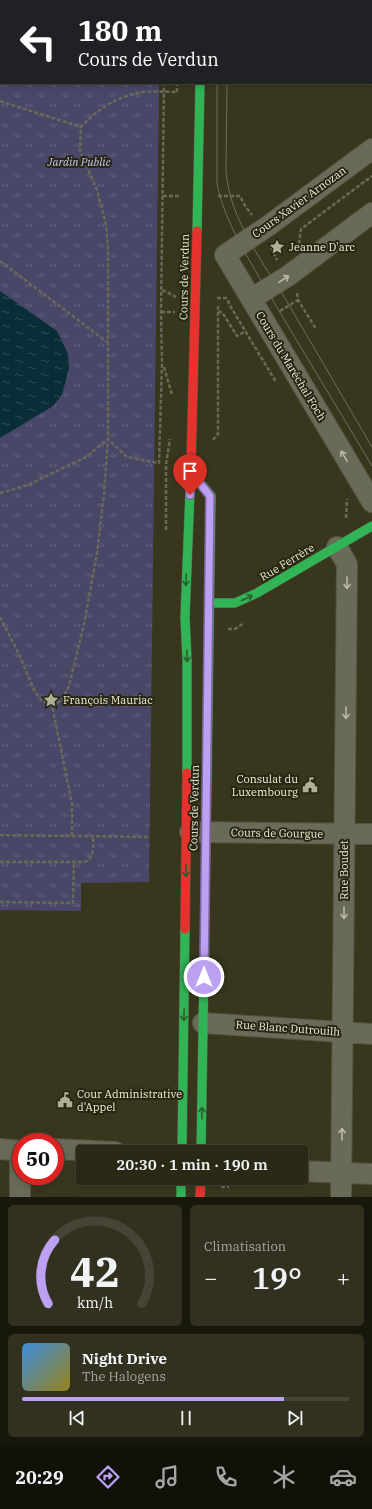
<!DOCTYPE html>
<html lang="fr">
<meta charset="utf-8">
<style>
body{margin:0;font-family:"IBM Plex Serif",serif;background:#32311f;color:#f1f3f6;height:100vh;display:flex;flex-direction:column;font-size:15px;white-space:nowrap}
*{box-sizing:border-box;margin:0}
p{font-size:13px;color:#a5a6a1}
.icon{flex:none;width:22px;height:22px;fill:none;stroke:currentColor;stroke-width:2;stroke-linecap:round;stroke-linejoin:round}
.map{position:relative;height:1197px;overflow:hidden}
.drawer{display:flex;flex-direction:column;gap:8px;padding:8px;background:#17170c;flex:1}
.drawer>*{flex:none}
.guide{position:absolute;left:0px;top:0px;width:372px;height:84px;box-shadow:0 2px 6px #0003,0 0 0 1px #464535;background:#202124;color:#fff;overflow:hidden}
.speed{position:absolute;left:12px;top:1133px;display:flex;gap:8px;font-size:20px;font-weight:700;text-align:center}
.speed>*{display:grid;place-content:center;width:52px;height:52px;border-radius:50%;background:#2a2916;box-shadow:0 2px 6px #0003,0 0 0 1px #464535;line-height:1}
.speed .limit{border:6px solid #d22;background:#fff;color:#111}
.pin{position:absolute;display:grid;place-items:center;width:34px;height:34px;color:#fff;margin:-41px -17px;border-radius:50% 50% 50% 0;rotate:-45deg;box-shadow:0 0 4px #0007}
.pin .icon{rotate:45deg}
.me{position:absolute;width:44px;margin:-22px;rotate:0deg;stroke-linejoin:round;filter:drop-shadow(0 0 3px #0008)}
.turn{display:flex;align-items:center;gap:14px;height:84px;padding:0 12px;font-size:18px}
.turn .icon{width:52px;height:52px;stroke-width:2.5}
.turn b{display:block;font-size:28px;line-height:34px}
.big{font-size:30px;font-weight:600;line-height:1.1}
.drawer .tile{flex:1;display:flex;flex-direction:column;justify-content:center;gap:6px;min-width:0;padding:0 14px;border-radius:6px;background:#32311f}
.drawer .dial{align-items:center;gap:0}
.dial svg{height:104px;overflow:visible;fill:none;stroke:#464535;stroke-width:7;stroke-linecap:round;text-anchor:middle}
.dial text{fill:#f1f3f6;stroke:none}
.song{display:flex;align-items:center;gap:12px}
.cover{width:48px;height:48px;border-radius:6px;background:linear-gradient(135deg,hsl(210 70% 55%),hsl(50 70% 35%))}
.played{height:4px;border-radius:2px;background:linear-gradient(90deg,#bca0f2 80%,#464535 80%)}
.keys{display:flex;justify-content:space-around;direction:ltr}
.heat{display:flex;justify-content:space-between;align-items:center;font-size:22px;direction:ltr}
.drawer .tiles{flex:1;display:grid;gap:8px;grid-template-columns:1fr 1fr}
.tile:last-child{grid-column:span 2}
.trip{position:absolute;left:76px;top:1145px;width:232px;height:40px;border-radius:4px;background:#2a2916;box-shadow:0 2px 6px #0003,0 0 0 1px #464535;font-weight:600;line-height:40px;text-align:center}
.menu{display:flex;height:64px;justify-content:space-around;align-items:center;background:#111009;color:#a5a6a1}
.menu .icon{width:28px;height:28px}
.menu .on{color:#bca0f2}
.menu b{font-size:18px;color:#f1f3f6}
.map>svg:first-child{display:block}
</style>
<div class="map">
<svg width="372" height="1197" viewBox="0 0 372 1197">
<defs>
<pattern id="park-tufts" width="24" height="20" patternUnits="userSpaceOnUse"><rect width="24" height="20" fill="#494768"/><path d="M3 7l-1-3M5 7V3M7 7l1-3M15 17l-1-3M17 17v-4M19 17l1-3" fill="none" stroke="#64627d"/></pattern>
<pattern id="water-ripples" width="26" height="14" patternUnits="userSpaceOnUse"><rect width="26" height="14" fill="#0a2e38"/><path d="M2 4q2-2 4 0t4 0M15 11q2-2 4 0t4 0" fill="none" stroke="#2e4d54"/></pattern>
</defs>
<rect width="100%" height="100%" fill="#38371e"/>
<!-- park -->
<path fill="url(#park-tufts)" d="M0 48 1 83H159L149 882 81 883V911L0 910Z"/>
<!-- water -->
<path fill="url(#water-ripples)" d="M0 291 57 331 68 354 69 368 62 395 53 406 0 438Z"/>
<g fill="none" stroke-linecap="round" stroke-linejoin="round">
<!-- street casing -->
<g stroke="#555440" stroke-width="22">
<path id="street" d="M225 255 372 502
M225 255 268 226 372 149
M251 299 288 276 372 213
M337 547 347 564 341 1197
M190 832 372 834
M203 1023 372 1034
M0 1149 21 1151
M55 1149 115 1152
M301 1171 372 1174
M20 1197V1151"/>
</g>
<!-- fast casing -->
<g stroke="#555440" stroke-width="10">
<path id="fast" d="M201 0V1
M197 231 200 83
M190 471 211 496 207 783
M209 603H235L257 593 372 526
M187 773V660L185 617 191 466
M182 1152 185 929
M201 1152 204 969
M181 1178V1197"/>
</g>
<!-- jam casing -->
<g stroke="#555440" stroke-width="10">
<path id="jam" d="M191 466 197 231
M185 929 187 773
M204 969 207 783
M200 1197 201 1178"/>
</g>
<!-- path -->
<path stroke="#696959" stroke-width="2.5" stroke-dasharray="4 2" stroke-linecap="butt" d="M165 1V0
M178 1V0
M177 92V83
M0 101 81 127C95 112 113 99 133 94 147 90 164 92 177 92
M163 196H179
M218 196H240L245 206 252 215
M299 244 301 229 372 176
M271 247 277 260
M0 261 107 342
M162 291H165L176 297
M297 293 298 300 316 329
M217 298H228
M228 300 229 304 276 382
M280 311 298 300
M161 312H175
M218 312H222L237 336 246 331
M164 367 172 395
M213 440 218 434V306
M0 493 28 485 86 457 108 439 127 457 159 463 162 363 161 312 164 83
M346 518 347 499
M166 530V464L170 439
M0 617 18 652 35 692 41 700 52 705
M228 629H235L244 623
M0 835 149 837
M72 836V804L52 705 62 700 69 686 84 624 97 553 104 494 108 439V251L106 225 97 190 80 151 81 127
M0 862H85C95 857 93 846 93 836
M0 902 73 903 74 863
M150 1184 162 1185
M221 1187H229"/>
<!-- street -->
<use href="#street" stroke="#6a6a59" stroke-width="20"/>
<!-- fast -->
<use href="#fast" stroke="#30b455" stroke-width="9"/>
<!-- jam -->
<use href="#jam" stroke="#e5322d" stroke-width="9"/>
<!-- tram -->
<path stroke="#6e6d5c" stroke-width="1" d="M218 1V0
M229 1V0
M217 83V184C226 226 251 262 272 299 305 355 339 410 372 466
M227 83 226 171C229 219 265 265 289 305 317 352 344 400 372 447"/>
</g>
<!-- one-way arrows -->
<defs><path id="oneway-shaft" d="M-6 0H5M1.5-3L5.5 0L1.5 3" fill="none" stroke-width="1.6" stroke-linecap="round" stroke-linejoin="round"/></defs>
<g stroke="#bab9a4">
<use href="#oneway-shaft" transform="translate(284 279) rotate(-33)"/>
<use href="#oneway-shaft" transform="translate(344 456) rotate(-121)"/>
<use href="#oneway-shaft" transform="translate(347 583) rotate(90)"/>
<use href="#oneway-shaft" transform="translate(346 713) rotate(90)"/>
<use href="#oneway-shaft" transform="translate(344 913) rotate(90)"/>
<use href="#oneway-shaft" transform="translate(342 1134) rotate(-89)"/>
</g>
<g stroke="#2b5f2d">
<use href="#oneway-shaft" transform="translate(186 580) rotate(92)"/>
<use href="#oneway-shaft" transform="translate(247 598) rotate(-24)"/>
<use href="#oneway-shaft" transform="translate(187 656) rotate(88)"/>
<use href="#oneway-shaft" transform="translate(186 871) rotate(91)"/>
<use href="#oneway-shaft" transform="translate(184 1015) rotate(91)"/>
<use href="#oneway-shaft" transform="translate(202 1113) rotate(-89)"/>
</g>
<g fill="none" stroke-linecap="round" stroke-linejoin="round">
<!-- route casing -->
<g stroke="#7a689d" stroke-width="10">
<path id="route" d="M190 495V471L210 496 204 977"/>
</g>
<!-- route -->
<use href="#route" stroke="#bca0f2" stroke-width="7"/>
</g>
<!-- icons -->
<defs>
<g id="sight-bare" transform="scale(1.2)"><path d="M0-6L1.8-2.2L6-1.7L2.9 1.2L3.7 5.4L0 3.3L-3.7 5.4L-2.9 1.2L-6-1.7L-1.8-2.2Z" fill="#afae96" stroke="#272613" stroke-width="2.5" paint-order="stroke"/></g>
<g id="civic-bare" transform="scale(1.2)"><path d="M-.6-6.5H3V-4.5H.6V-3L4-1V1h2V6H-6V1h2V-1L-.6-3ZM-1.2 2.5V6h2.4V2.5Z" fill="#afae96" stroke="#272613" stroke-width="2.5" paint-order="stroke"/></g>
</defs>
<g fill-rule="evenodd">
<use href="#sight-bare" x="277" y="247"/>
<use href="#sight-bare" x="51" y="700"/>
<use href="#civic-bare" x="310" y="785"/>
<use href="#civic-bare" x="65" y="1100"/>
</g>
<g text-anchor="middle" dominant-baseline="central" stroke-width="4" stroke-linejoin="round" paint-order="stroke">
<!-- park labels -->
<g font-size="11" font-style="italic" fill="#c7c5f5" stroke="#272613">
<text x="79" y="162">Jardin Public</text>
</g>
<!-- street labels -->
<g font-size="11" fill="#efeed6" stroke="#272613">
<text transform="translate(299 202) rotate(-36)">Cours Xavier Arnozan</text>
<text transform="translate(184 277) rotate(-89)">Cours de Verdun</text>
<text transform="translate(291 366) rotate(59)">Cours du Maréchal Foch</text>
<text transform="translate(287 562) rotate(-31)">Rue Ferrère</text>
<text transform="translate(194 808) rotate(-89)">Cours de Verdun</text>
<text transform="translate(277 833) rotate(1)">Cours de Gourgue</text>
<text transform="translate(344 870) rotate(-90)">Rue Boudet</text>
<text transform="translate(288 1028) rotate(4)">Rue Blanc Dutrouilh</text>
</g>
<!-- poi labels -->
<g font-size="11" fill="#efeed6" stroke="#272613" text-anchor="start">
<text x="289" y="247">Jeanne D'arc</text>
<text x="63" y="700">François Mauriac</text>
<text x="298" y="779" text-anchor="end">Consulat du<tspan x="298" dy="13">Luxembourg</tspan></text>
<text x="77" y="1094">Cour Administrative<tspan x="77" dy="13">d'Appel</tspan></text>
</g>
</g>
</svg>
<div class="speed"><div class="limit">50</div></div>
<div class="pin" style="left:190px;top:495px;background:#d93025"><svg class="icon" aria-label="arrive" viewBox="0 0 24 24"><path d="M6 21V4h12l-3 4 3 4H6"/></svg></div>
<svg class="me" style="left:204px;top:977px" viewBox="-20 -20 40 40"><circle r="17" fill="#bca0f2" stroke="#fff" stroke-width="3"/><path d="M0-11L8 9 0 5-8 9z" fill="#fff"/></svg>
<div class="trip">20:30 · 1 min · 190 m</div>
<div class="guide">
<div class="turn"><svg class="icon" aria-label="left" viewBox="0 0 24 24"><path d="M17 20v-9H6M10 6l-5 5 5 5"/></svg><div><b>180 m</b>Cours de Verdun</div></div>
</div>
</div>
<section class="drawer">
<div class="tiles">
<div class="tile dial"><svg viewBox="0 0 100 80">
<path d="M14 69A42 42 0 1 1 86 69"/>
<path d="M14 69A42 42 0 0 1 19 20" stroke="#bca0f2"/>
<text x="50" y="56" font-size="32" font-weight="700">42</text>
<text x="50" y="72" font-size="11">km/h</text>
</svg></div>
<div class="tile"><p>Climatisation</p>
<div class="heat"><a>−</a><b class="big">19°</b><a>+</a></div>
</div>
<div class="tile">
<div class="song"><i class="cover"></i><div><b>Night Drive</b><p>The Halogens</p></div></div>
<div class="played"></div>
<div class="keys"><svg class="icon" aria-label="previous" viewBox="0 0 24 24"><path d="M18 5L8 12l10 7zM5 5v14"/></svg><svg class="icon" aria-label="pause" viewBox="0 0 24 24"><path d="M8 5v14M16 5v14"/></svg><svg class="icon" aria-label="next" viewBox="0 0 24 24"><path d="M6 5l10 7-10 7zM19 5v14"/></svg></div>
</div>
</div>
</section>
<nav class="menu">
<b>20:29</b>
<svg class="icon on" aria-label="directions" viewBox="0 0 24 24"><path d="M12 3l9 9-9 9-9-9zM9 14v-3h6M13 9l2 2-2 2"/></svg>
<svg class="icon" aria-label="music" viewBox="0 0 24 24"><path d="M9 18V5l10-2v13"/><circle cx="6" cy="18" r="3"/><circle cx="16" cy="16" r="3"/></svg>
<svg class="icon" aria-label="phone" viewBox="0 0 24 24"><path d="M5 4h4l2 5-3 2q2 4 5 5l2-3 5 2v4C11 20 4 13 5 4z"/></svg>
<svg class="icon" aria-label="climate" viewBox="0 0 24 24"><path d="M12 3v18M4 7l16 10M4 17L20 7"/></svg>
<svg class="icon" aria-label="car" viewBox="0 0 24 24"><path d="M5 17H2v-5l4-1 3-4h7l3 4 3 1v5h-3M9 17h6M6 11h13"/><circle cx="7" cy="17" r="2"/><circle cx="17" cy="17" r="2"/></svg>
</nav>
